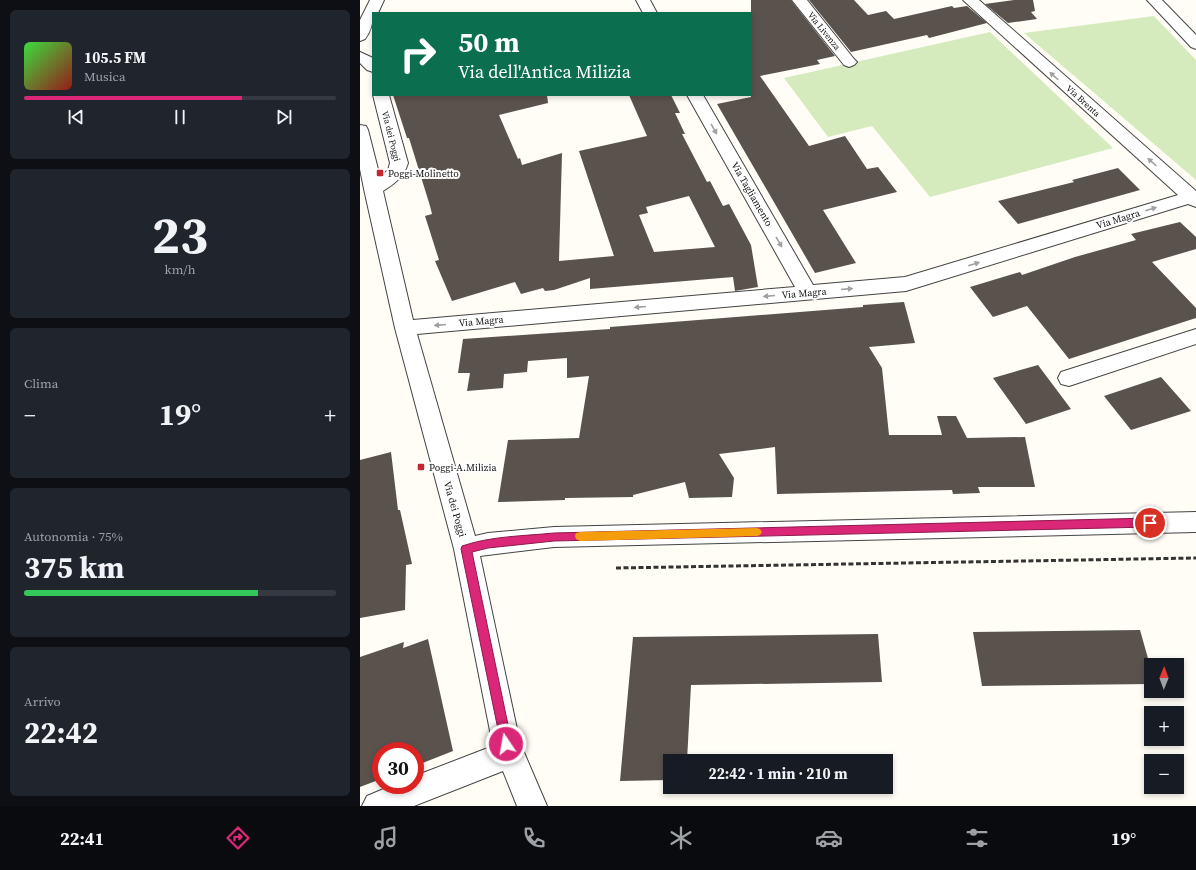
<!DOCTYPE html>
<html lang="it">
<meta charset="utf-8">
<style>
body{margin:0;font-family:"Source Serif 4",serif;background:#20242c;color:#f1f3f6;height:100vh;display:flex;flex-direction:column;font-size:15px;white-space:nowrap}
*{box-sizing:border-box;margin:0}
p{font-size:13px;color:#9ea1a6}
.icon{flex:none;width:22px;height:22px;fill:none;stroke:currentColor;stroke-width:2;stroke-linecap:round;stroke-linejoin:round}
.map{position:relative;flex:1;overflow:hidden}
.drawer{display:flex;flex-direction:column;gap:10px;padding:10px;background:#0d0f14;width:360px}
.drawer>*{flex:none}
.banner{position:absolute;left:12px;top:12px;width:380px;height:84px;border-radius:0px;box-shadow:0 2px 6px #0003;background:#0b6e4f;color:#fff;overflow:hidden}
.needle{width:26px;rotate:1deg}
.buttons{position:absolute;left:784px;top:658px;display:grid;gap:8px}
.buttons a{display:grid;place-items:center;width:40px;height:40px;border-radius:0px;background:#171b24;box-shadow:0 2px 6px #0003;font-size:20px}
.speed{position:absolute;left:12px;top:742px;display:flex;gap:8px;font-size:20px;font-weight:700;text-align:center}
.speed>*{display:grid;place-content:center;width:52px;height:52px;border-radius:50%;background:#171b24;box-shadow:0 2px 6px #0003;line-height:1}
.speed .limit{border:6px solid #d22;background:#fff;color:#111}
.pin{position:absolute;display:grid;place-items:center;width:34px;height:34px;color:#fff;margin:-17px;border:2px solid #fff;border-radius:50%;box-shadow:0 1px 4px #0007}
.me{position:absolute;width:44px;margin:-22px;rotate:348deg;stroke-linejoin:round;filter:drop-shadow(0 0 3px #0008)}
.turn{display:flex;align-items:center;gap:14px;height:84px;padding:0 20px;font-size:18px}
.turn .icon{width:52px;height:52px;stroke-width:2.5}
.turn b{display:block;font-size:28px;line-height:34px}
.big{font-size:30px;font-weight:700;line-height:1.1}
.drawer .widget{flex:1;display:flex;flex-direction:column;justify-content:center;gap:6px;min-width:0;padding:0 14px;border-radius:6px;background:#20242c}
.drawer .dial{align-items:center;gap:0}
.dial b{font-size:52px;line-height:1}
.song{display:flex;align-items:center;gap:12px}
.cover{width:48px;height:48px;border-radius:6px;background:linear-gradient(135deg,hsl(120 70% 55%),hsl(0 70% 35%))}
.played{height:4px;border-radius:2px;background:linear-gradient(90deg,#db2777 70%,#363941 70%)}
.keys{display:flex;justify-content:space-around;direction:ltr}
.heat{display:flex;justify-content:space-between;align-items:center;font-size:22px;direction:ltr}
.charge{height:6px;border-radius:3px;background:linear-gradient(90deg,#34c759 75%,#363941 0)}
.trip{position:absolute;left:303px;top:754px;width:230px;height:40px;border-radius:0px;background:#171b24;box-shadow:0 2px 6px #0003;font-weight:700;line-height:40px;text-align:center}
.tabs{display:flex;height:64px;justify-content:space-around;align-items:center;background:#090b0e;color:#9ea1a6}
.tabs .icon{width:28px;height:28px}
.tabs .selected{color:#db2777}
.tabs b{font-size:18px;color:#f1f3f6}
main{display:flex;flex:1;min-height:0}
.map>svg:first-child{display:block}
</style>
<main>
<section class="drawer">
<div class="widget">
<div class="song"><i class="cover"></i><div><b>105.5 FM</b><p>Musica</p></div></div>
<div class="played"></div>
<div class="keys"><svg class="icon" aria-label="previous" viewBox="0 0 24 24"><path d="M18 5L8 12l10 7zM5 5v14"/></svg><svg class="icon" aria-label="pause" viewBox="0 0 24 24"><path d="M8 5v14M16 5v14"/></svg><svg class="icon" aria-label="next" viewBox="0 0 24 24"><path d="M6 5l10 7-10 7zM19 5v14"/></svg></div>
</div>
<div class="widget dial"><b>23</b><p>km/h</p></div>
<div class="widget"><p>Clima</p>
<div class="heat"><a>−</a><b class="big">19°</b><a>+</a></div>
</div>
<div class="widget"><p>Autonomia · 75%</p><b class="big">375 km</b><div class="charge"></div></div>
<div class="widget"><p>Arrivo</p><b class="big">22:42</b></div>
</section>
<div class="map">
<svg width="836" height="806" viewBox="0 0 836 806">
<rect width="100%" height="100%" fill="#fffdf5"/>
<!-- green -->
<path fill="#d5ebbd" d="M794 16 836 60V180L664 33Z
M630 32 753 148 570 197 512 126 468 137 424 78Z"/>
<!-- building -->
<path fill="#5a524d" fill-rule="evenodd" d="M391 0H431L475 56 457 60 460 64 400 76 449 146 485 136 507 169 518 167 537 192 463 210 496 263 455 273 357 104 391 97Z
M449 0H494L508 15 526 11 534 19 592 6 594 8 607 6 627 23 569 38 567 35 491 52Z
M654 0H673L675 11 671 12 677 19 648 23 625 4Z
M33 95H187L188 103 139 115 158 159 160 158 162 165 202 153 199 261 254 256 219 151 287 136 269 95H311L320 113H315L325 134H322L347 182 350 181 363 206 369 204 391 245 398 287 375 291 373 277 230 289V278L194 290 185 291 183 288 161 294 155 282 92 301 75 261 79 260 65 216 72 214 70 206 49 138H47ZM329 196 355 247 294 252 279 215 288 213 286 207Z
M758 168 780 190 658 224 638 201 714 182 712 180Z
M820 222 836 237V249L792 262 836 308V318L709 359 667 306 633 317 610 287 660 272 662 275 715 257 776 240 771 234Z
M544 302 555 343 509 347 522 368 529 435H582L577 416H596L607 438 665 437 675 487H618L620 493 593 494 592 490 417 494 415 447 359 454 374 478 372 497 329 498 325 482 273 495V497L205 498V500L138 502 148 440 219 438 229 376 207 378V358L168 361 167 372 144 374 143 388 107 391 110 373H98L103 339 250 329V327L503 307V305Z
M678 365 711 409 666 424 633 378Z
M801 377 831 411 771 430 744 396Z
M31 452 38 510H40L52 564 46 565 45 610 0 618V460Z
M780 630 791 669V684L622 686 613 632Z
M518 634 522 682 331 685 327 761H310V780L260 781 273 637Z
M68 639 93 751 55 766V751H21V779L0 787V657L44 642 43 648Z"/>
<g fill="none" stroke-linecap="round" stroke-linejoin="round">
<!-- street casing -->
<g stroke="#444" stroke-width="2">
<path id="street" d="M10 0H24L18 13H13C13 23 11 31 5 39L0 41V20Z
M276 0H290L297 13H283Z
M432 0H447L494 59 497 62 494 65 489 67 484 65Z
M603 0H619L836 191V207L828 204 546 291 57 334 115 536 128 533 194 527 836 512V532L194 547 120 556 160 743 187 806H157L143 771 54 806H2L7 796 33 785H55V776L133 746 94 549 35 328 4 189 0 169V125L6 126 8 130 20 177 28 170 30 163 13 95H29L48 163C44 177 34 184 23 191L53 320 435 287 327 95H343L453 285 545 277 818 195Z
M787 0H802L836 35V49L831 47Z
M0 52 13 58V72L7 70 0 63Z
M836 329V344L709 386 701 384 698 378 701 372Z"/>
</g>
<!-- path -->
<path stroke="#333" stroke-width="3" stroke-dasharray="5 2.5" stroke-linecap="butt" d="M256 568 836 558"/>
<!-- street -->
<use href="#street" fill="#fff" fill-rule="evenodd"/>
</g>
<!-- one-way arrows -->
<defs><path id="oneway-solid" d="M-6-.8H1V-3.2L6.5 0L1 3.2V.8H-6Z"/></defs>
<g fill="#a0a0a0">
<use href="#oneway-solid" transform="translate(694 76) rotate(-138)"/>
<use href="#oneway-solid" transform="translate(354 129) rotate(60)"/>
<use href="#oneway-solid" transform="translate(792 162) rotate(-138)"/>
<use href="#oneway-solid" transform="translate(791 209) rotate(-17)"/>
<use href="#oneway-solid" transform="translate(419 242) rotate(60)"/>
<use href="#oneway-solid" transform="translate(614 264) rotate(-17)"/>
<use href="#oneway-solid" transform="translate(487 289) rotate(-5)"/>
<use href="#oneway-solid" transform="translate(409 296) rotate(175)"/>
<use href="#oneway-solid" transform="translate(280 307) rotate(175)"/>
<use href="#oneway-solid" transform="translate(80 325) rotate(175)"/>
</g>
<!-- route -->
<path fill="#db2777" stroke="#8e194d" d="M790 518 794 520 795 523 794 526 790 527 194 541 128 548 112 552 152 744 151 749 146 750 142 749 141 744 101 549 102 546C131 536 164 536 194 533Z"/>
<!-- slow -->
<path fill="#f59e0b" d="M397 528 400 529 402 532 400 535 397 536 220 541 216 539 215 536 216 533 220 532Z"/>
<!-- markers -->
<g fill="#c4262e" stroke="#fff" stroke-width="1.5">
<rect x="16" y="169" width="8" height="8" rx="2"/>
<rect x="57" y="463" width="8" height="8" rx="2"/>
</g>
<g text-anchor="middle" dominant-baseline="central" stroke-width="4" stroke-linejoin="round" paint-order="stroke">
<!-- far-street labels -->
<g font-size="9" fill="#111" stroke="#fff">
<text transform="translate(464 31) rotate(51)">Via Livenza</text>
<text transform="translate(723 101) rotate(42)">Via Brenta</text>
<text transform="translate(31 136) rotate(76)">Via dei Poggi</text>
</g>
<!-- poi labels -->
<g font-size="10" fill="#111" stroke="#fff" text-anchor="start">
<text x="28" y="173">Poggi-Molinetto</text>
<text x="69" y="467">Poggi-A.Milizia</text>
</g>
<!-- street labels -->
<g font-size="10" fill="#111" stroke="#fff">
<text transform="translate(392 194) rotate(60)">Via Tagliamento</text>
<text transform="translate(758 219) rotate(-17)">Via Magra</text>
<text transform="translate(444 293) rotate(-5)">Via Magra</text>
<text transform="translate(121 321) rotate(-5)">Via Magra</text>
<text transform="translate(95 509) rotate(74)">Via dei Poggi</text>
</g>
</g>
</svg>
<div class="buttons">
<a><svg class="needle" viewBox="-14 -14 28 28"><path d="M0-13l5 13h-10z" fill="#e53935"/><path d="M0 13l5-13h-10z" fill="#9ea1a6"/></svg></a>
<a>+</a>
<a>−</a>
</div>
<div class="speed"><div class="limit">30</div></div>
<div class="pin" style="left:790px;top:523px;background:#d93025"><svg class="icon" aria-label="arrive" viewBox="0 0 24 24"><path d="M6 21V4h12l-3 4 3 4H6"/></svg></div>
<svg class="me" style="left:146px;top:744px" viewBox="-20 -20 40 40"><circle r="17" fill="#db2777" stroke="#fff" stroke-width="3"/><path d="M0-11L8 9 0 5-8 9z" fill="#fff"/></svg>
<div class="trip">22:42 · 1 min · 210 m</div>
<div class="banner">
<div class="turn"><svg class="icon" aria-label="right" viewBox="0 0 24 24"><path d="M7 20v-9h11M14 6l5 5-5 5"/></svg><div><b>50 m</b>Via dell'Antica Milizia</div></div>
</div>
</div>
</main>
<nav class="tabs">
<b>22:41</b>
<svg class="icon selected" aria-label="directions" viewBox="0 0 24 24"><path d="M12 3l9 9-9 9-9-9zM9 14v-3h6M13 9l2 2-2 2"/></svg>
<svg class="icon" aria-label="music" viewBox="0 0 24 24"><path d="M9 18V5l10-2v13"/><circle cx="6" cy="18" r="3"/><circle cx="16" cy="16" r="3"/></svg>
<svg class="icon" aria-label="phone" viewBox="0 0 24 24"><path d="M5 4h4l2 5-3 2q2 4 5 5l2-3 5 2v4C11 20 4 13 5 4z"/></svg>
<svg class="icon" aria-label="climate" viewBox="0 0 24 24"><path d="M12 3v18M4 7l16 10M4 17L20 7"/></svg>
<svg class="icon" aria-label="car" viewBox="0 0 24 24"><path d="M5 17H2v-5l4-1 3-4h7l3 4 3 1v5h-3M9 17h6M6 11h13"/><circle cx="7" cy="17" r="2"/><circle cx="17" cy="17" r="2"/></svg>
<svg class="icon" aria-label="filters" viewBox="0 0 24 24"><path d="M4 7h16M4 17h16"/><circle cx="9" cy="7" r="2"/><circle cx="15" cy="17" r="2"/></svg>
<b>19°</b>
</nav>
